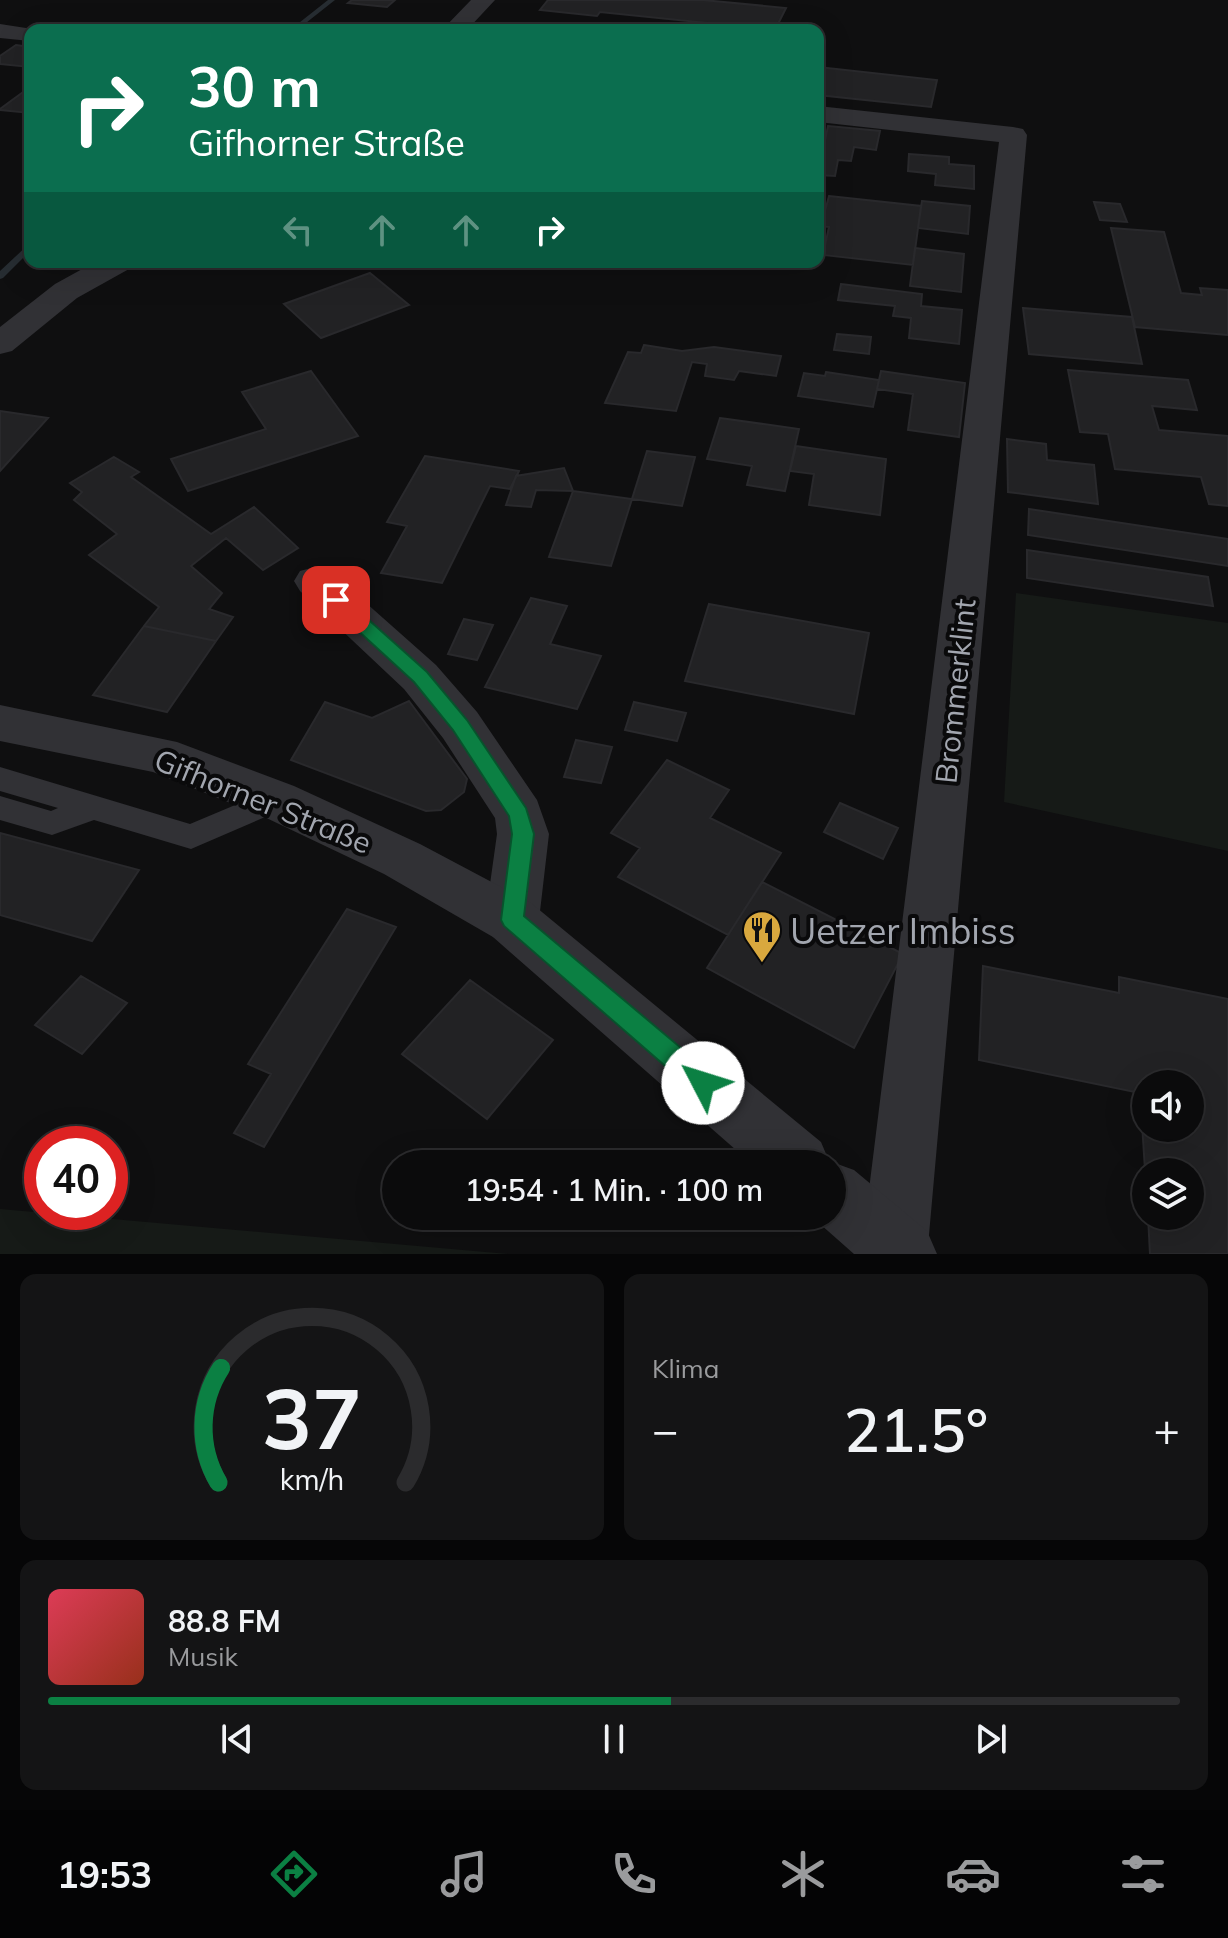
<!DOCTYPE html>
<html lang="de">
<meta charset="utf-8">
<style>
body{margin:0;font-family:Mulish,sans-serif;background:#141415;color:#f1f3f6;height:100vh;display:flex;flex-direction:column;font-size:30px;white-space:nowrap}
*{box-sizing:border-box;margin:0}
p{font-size:26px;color:#9a9b9d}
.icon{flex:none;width:44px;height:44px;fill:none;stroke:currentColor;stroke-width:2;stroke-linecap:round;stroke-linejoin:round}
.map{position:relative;height:1254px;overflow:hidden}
.drawer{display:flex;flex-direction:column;gap:20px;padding:20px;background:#060607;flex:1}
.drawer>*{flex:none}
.guide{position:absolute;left:24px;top:24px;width:800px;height:244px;border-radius:16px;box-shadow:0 8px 32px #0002,0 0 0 2px #2b2b2d;background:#0b6e4f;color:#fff;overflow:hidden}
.controls{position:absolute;left:1132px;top:1070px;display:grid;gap:16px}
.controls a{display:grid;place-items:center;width:72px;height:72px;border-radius:50%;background:#0b0b0c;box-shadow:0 8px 32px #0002,0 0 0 2px #2b2b2d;font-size:40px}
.speed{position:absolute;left:24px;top:1126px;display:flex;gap:16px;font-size:40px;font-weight:700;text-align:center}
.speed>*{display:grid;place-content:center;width:104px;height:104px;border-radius:50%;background:#0b0b0c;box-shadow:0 8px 32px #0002,0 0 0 2px #2b2b2d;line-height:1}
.speed .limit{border:12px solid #d22;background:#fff;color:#111}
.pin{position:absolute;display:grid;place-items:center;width:68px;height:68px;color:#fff;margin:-34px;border-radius:16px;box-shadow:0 4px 12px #0006}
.me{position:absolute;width:88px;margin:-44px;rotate:310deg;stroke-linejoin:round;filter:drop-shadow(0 0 6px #0008)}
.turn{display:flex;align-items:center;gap:28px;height:168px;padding:0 32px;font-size:36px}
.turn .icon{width:104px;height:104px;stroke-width:2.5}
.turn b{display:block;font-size:56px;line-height:68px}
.lanes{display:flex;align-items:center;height:76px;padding:0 32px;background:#0003;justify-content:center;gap:40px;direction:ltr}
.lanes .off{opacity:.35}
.big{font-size:60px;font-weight:600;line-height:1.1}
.drawer .card{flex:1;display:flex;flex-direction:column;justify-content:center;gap:12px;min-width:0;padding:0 28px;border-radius:16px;background:#141415}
.drawer .dial{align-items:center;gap:0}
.dial svg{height:208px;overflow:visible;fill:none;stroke:#2b2b2d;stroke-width:7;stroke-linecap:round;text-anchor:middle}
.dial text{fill:#f1f3f6;stroke:none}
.song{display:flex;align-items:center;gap:24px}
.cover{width:96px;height:96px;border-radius:12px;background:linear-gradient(135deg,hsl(350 70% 55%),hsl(10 70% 35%))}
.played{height:8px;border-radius:4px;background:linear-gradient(90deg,#0b8043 55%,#2b2b2d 55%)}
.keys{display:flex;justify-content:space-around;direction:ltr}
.heat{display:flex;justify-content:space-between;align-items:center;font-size:44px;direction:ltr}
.drawer .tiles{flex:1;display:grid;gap:20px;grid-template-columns:1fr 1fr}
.card:last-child{grid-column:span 2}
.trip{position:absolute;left:382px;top:1150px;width:464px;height:80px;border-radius:40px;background:#0b0b0c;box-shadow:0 8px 32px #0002,0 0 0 2px #2b2b2d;font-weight:600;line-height:80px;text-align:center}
.dock{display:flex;height:128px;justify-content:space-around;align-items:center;background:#040405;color:#9a9b9d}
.dock .icon{width:56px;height:56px}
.dock .current{color:#0b8043}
.dock b{font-size:36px;color:#f1f3f6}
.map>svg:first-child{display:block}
</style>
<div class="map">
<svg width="1228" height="1254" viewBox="0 0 1228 1254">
<rect width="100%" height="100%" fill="#0f0f10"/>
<!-- green -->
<path fill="#161a17" d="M1016 593 1228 623V851L1004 802Z
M0 1209 508 1254H0Z"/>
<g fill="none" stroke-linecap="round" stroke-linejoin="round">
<!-- stream -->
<path fill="#272d32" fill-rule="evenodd" d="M328 0H335L297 30H290Z
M30 243V251L3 278 0 279V271Z"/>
</g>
<!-- building -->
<path fill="#222224" stroke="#29292c" stroke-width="2" fill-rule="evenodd" d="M352 0H395L387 7 348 3Z
M548 0H703L786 8 775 30 600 12 597 16 540 10Z
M16 45 30 47V67L0 64V56Z
M818 67 937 80 931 107 818 95Z
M30 87V113L0 110V109Z
M828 126 880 131 876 150 854 147 851 161 838 160 835 176 818 175V145L824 146Z
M909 154 949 157V164L974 166V189L935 185 936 174 908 171Z
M829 196 921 206 913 265 823 255 829 227 821 226Z
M922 201 970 206 968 234 918 228Z
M1094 202 1120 204 1127 222 1100 220Z
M1111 228 1164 232 1181 293 1202 295 1200 288 1228 290V335L1135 327Z
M915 248 964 254 961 292 910 286Z
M370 273 409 305 321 338 284 304Z
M841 284 922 294 921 306 962 310 959 344 909 338 911 318 893 316 895 306 838 300Z
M1023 308 1132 317 1142 364 1029 354Z
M837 334 871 337 869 354 834 350Z
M644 345 682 351 714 347 781 356 776 376 739 371 734 380 705 376 707 364 692 362 676 411 605 403 628 352 641 353Z
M1068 370 1188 380 1197 410 1152 406 1159 430 1228 436V506L1209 504 1201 477 1115 469 1108 434 1080 432Z
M311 371 358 436 188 491 171 459 266 429 242 392Z
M881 371 965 383 959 437 908 430 913 394 877 389Z
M826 372 879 380 873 407 798 396 804 373 825 376Z
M0 411 48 418 0 471Z
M720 418 799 429 785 491 747 485 752 466 707 459Z
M1007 439 1046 444 1047 460 1094 465 1098 504 1008 492Z
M796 446 886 459 880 515 809 505 814 474 790 471Z
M647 451 695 457 682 506 632 499Z
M425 456 519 471 510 489 490 486 442 583 381 573 407 526 387 522Z
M114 457 139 472 131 477 211 534 254 507 298 548 263 570 226 538 191 566 222 593 209 609 233 617 216 641 144 626 159 607 89 555 117 534 74 500 82 492 70 483Z
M564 468 573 491 536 490 531 507 506 505 516 476Z
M573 491 632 499 611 566 549 557Z
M1029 509 1228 539V566L1028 535Z
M1027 550 1208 577 1213 606 1027 578Z
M531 598 567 606 550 644 601 656 577 709 485 687Z
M709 604 869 633 854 714 685 681Z
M464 619 493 625 477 660 448 654Z
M144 626 216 641 167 712 93 695Z
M409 701 467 779 464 792 441 810 426 811 291 760 325 702 372 718Z
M634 702 686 713 677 741 625 730Z
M576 740 612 747 601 783 564 777Z
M667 760 729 790 710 818 781 853 728 935 618 877 640 848 611 833Z
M840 803 898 828 883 859 824 832Z
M0 833 139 870 92 941 0 915Z
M762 882 903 954 854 1048 707 968Z
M347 909 396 927 264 1147 234 1133 271 1074 248 1064Z
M983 966 1119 993V977L1228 999V1254H1150L1148 1216H1190V1172H1146V1185L1140 1093 979 1060ZM1146 1084H1190V1128H1146Z
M81 976 127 1003 82 1054 35 1025Z
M470 980 553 1040 487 1119 402 1054Z"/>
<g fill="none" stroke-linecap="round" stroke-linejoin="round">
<!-- service -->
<path fill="#313135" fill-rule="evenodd" d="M0 767 190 824 276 788 286 792 291 800 286 808 191 849 94 820 52 835 0 820V796L51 811 58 808 0 791Z"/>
<!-- minor -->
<path fill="#313135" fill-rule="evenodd" d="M471 0H495L467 30H442Z
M0 24 39 30H30V41L0 38Z
M818 106 1013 127 1023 129 1027 135 928 1246 924 1254H866L862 1246 999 142 818 122Z
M95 262H134L129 269 77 298 12 351 0 354V327L55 284Z
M315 567 330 571 436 665 477 712 537 800 549 834 539 920 531 937 512 944 493 937 485 920 497 834 495 818 443 738 404 689 300 591 294 581 300 571Z"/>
<!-- tertiary -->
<path fill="#313135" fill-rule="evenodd" d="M0 705 177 742 294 786 420 844 531 903 821 1142 829 1161 854 1170 927 1231 937 1254H854L811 1216H832V1164H752L493 937 384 874 258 814 153 772 0 741Z"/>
</g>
<!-- route -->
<path fill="#0b8043" stroke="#07532c" stroke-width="2" d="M336 594 342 596 427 672 467 720 526 808 534 834 524 916 712 1074 716 1083 712 1091 703 1094 694 1091 504 926 501 920 512 834 509 816 453 730 414 682 330 605 327 600Z"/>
<!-- icons -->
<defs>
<g id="restaurant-pin" transform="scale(2)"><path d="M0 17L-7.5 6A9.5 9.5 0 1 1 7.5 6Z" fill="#d9a83e" stroke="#0a0a0b"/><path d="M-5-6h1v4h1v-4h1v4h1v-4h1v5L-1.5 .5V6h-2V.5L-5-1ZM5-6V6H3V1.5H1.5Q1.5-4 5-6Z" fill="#111"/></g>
</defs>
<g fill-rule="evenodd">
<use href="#restaurant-pin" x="762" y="930"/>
</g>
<g text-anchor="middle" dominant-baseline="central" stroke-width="8" stroke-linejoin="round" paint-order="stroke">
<!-- street labels -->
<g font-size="30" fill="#a2a6af" stroke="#0a0a0b">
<text transform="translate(955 691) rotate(-84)">Brommerklint</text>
<text transform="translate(263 801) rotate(22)">Gifhorner Straße</text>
</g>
<!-- near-poi labels -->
<g font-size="36" fill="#a2a6af" stroke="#0a0a0b" text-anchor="start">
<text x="790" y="930">Uetzer Imbiss</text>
</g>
</g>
</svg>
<div class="controls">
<a><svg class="icon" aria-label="sound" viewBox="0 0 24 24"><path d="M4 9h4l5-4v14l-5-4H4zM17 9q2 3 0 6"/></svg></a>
<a><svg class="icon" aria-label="layers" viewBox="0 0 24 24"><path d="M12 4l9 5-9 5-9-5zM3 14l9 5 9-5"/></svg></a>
</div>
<div class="speed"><div class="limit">40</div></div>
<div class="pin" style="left:336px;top:600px;background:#d93025"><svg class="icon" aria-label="arrive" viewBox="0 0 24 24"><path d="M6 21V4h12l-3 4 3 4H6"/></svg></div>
<svg class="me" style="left:703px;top:1083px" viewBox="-20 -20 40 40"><circle r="19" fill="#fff"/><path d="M0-13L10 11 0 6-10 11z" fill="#0b8043"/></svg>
<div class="trip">19:54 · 1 Min. · 100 m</div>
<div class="guide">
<div class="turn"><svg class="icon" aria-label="right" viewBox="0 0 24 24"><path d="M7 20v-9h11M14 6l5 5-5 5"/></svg><div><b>30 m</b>Gifhorner Straße</div></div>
<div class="lanes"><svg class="icon off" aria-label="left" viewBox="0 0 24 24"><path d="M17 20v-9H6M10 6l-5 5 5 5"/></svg><svg class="icon off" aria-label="ahead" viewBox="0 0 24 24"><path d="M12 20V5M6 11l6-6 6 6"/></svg><svg class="icon off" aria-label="ahead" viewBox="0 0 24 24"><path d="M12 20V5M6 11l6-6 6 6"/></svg><svg class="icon" aria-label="right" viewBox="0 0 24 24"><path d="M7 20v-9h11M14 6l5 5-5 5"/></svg></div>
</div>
</div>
<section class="drawer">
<div class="tiles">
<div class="card dial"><svg viewBox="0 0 100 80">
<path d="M14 69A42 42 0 1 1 86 69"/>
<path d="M14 69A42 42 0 0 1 15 25" stroke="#0b8043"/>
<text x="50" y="56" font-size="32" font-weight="700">37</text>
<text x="50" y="72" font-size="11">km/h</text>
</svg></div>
<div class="card"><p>Klima</p>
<div class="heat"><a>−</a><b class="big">21.5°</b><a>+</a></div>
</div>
<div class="card">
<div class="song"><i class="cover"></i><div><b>88.8 FM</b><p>Musik</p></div></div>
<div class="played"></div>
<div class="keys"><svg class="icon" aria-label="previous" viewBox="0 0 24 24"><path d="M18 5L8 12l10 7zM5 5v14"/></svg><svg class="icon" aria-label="pause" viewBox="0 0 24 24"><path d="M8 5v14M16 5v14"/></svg><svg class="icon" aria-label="next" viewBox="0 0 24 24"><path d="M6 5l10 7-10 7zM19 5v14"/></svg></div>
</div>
</div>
</section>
<nav class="dock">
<b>19:53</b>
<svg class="icon current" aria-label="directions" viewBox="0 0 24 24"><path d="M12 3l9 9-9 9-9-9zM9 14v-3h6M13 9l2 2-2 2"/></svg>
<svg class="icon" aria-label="music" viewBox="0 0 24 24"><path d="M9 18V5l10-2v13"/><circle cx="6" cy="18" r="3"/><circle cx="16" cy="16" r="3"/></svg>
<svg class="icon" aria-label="phone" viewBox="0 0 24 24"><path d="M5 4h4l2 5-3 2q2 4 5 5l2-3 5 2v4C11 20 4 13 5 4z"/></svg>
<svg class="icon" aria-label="climate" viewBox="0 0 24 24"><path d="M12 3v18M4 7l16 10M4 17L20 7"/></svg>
<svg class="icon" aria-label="car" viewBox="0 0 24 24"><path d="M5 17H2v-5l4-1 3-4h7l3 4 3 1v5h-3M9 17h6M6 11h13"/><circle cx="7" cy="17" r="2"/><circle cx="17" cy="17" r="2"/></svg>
<svg class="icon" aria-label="filters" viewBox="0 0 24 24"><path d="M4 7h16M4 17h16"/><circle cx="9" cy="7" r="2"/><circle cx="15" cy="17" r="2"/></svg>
</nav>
